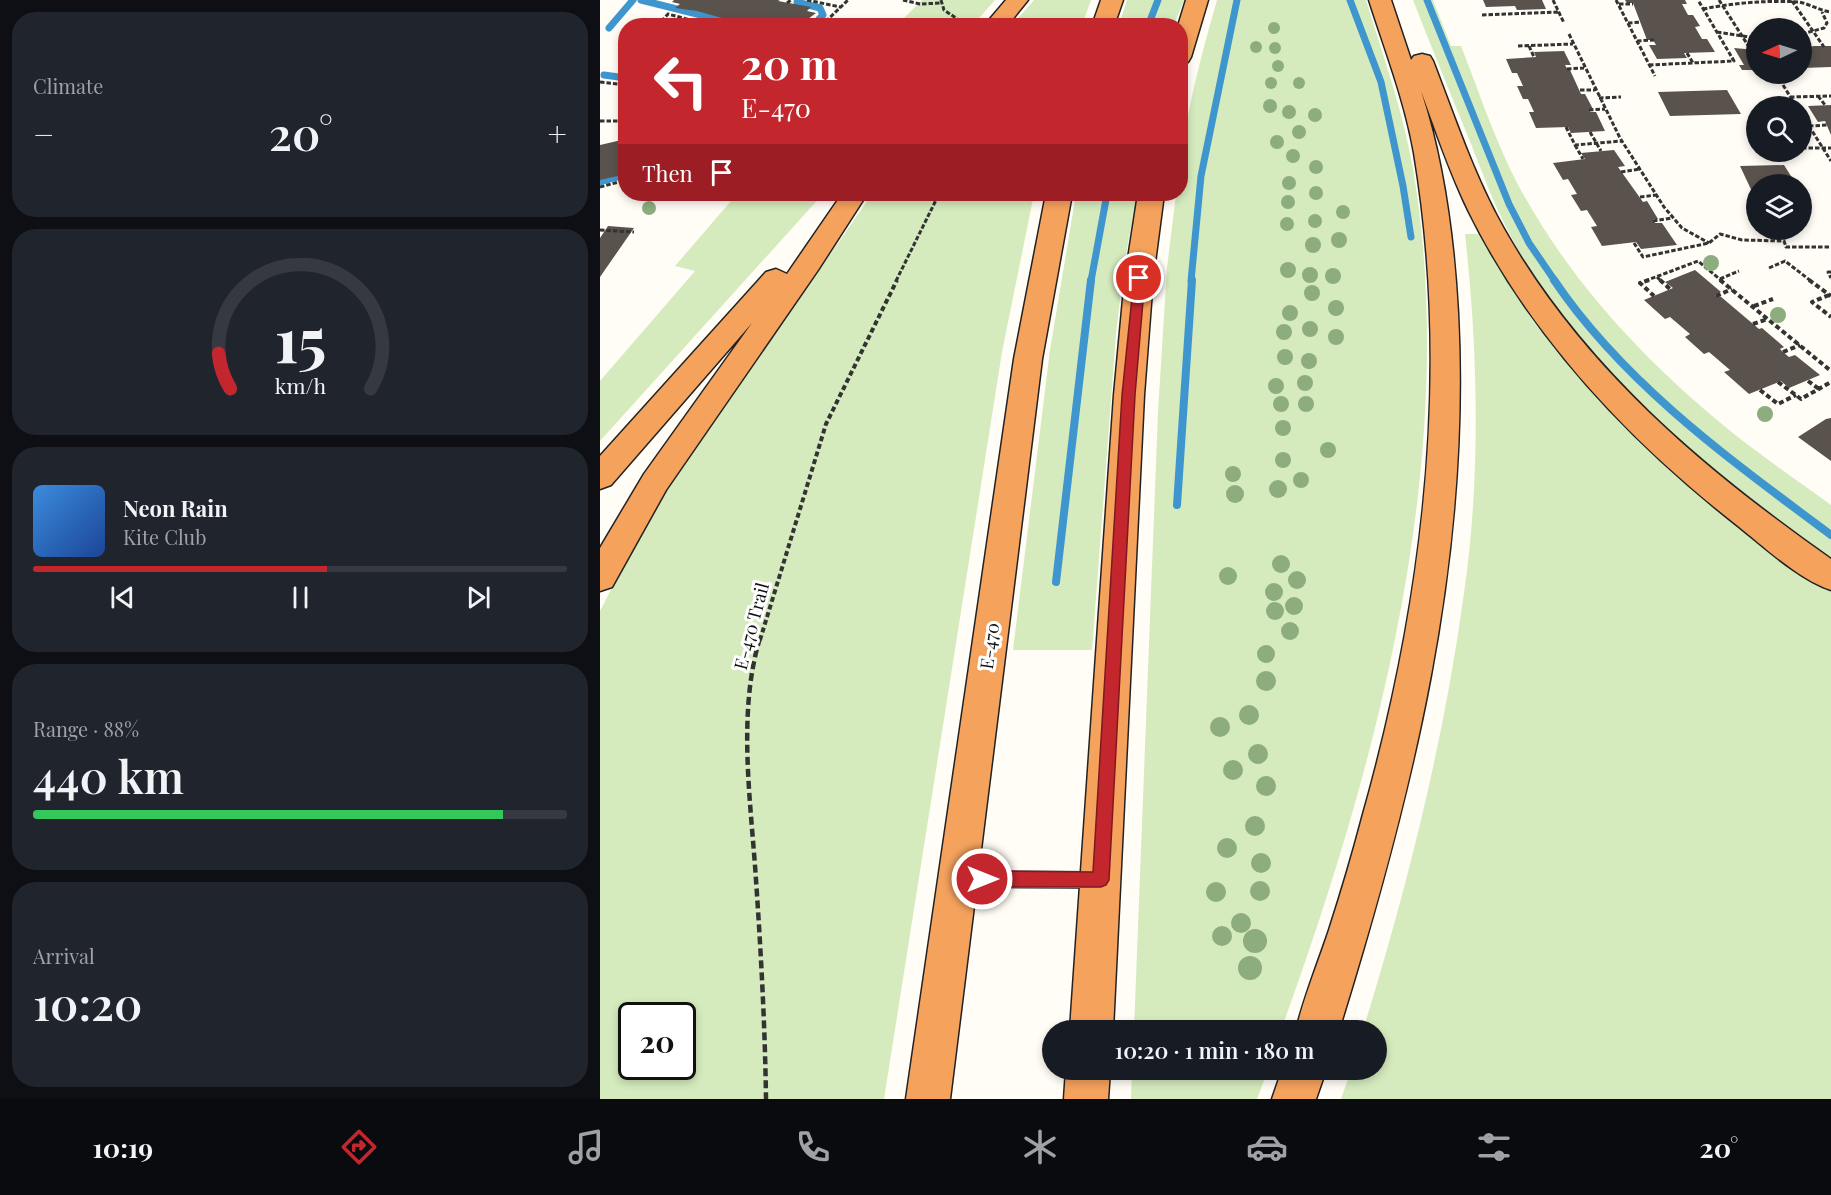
<!DOCTYPE html>
<meta charset="utf-8">
<style>
body{margin:0;font-family:"Playfair Display",serif;background:#20242c;color:#f1f3f6;height:100vh;display:flex;flex-direction:column;font-size:22px;white-space:nowrap}
*{box-sizing:border-box;margin:0}
p{font-size:20px;color:#9ea1a6}
.icon{flex:none;width:33px;height:33px;fill:none;stroke:currentColor;stroke-width:2;stroke-linecap:round;stroke-linejoin:round}
.map{position:relative;flex:1;overflow:hidden}
.drawer{display:flex;flex-direction:column;gap:12px;padding:12px;background:#0d0f14;width:600px}
.drawer>*{flex:none}
.guide{position:absolute;left:18px;top:18px;width:570px;height:183px;border-radius:24px;box-shadow:0 3px 9px #0003;background:#c4262e;color:#fff;overflow:hidden}
.needle{width:39px;rotate:266deg}
.buttons{position:absolute;left:1146px;top:18px;display:grid;gap:12px}
.buttons a{display:grid;place-items:center;width:66px;height:66px;border-radius:50%;background:#171b24;box-shadow:0 3px 9px #0003;font-size:30px}
.speed{position:absolute;left:18px;top:1002px;display:flex;gap:12px;font-size:30px;font-weight:700;text-align:center}
.speed>*{display:grid;place-content:center;width:78px;height:78px;border-radius:50%;background:#171b24;box-shadow:0 3px 9px #0003;line-height:1}
.speed .limit{border:3px solid #111;border-radius:9px;background:#fff;color:#111}
.pin{position:absolute;display:grid;place-items:center;width:51px;height:51px;color:#fff;margin:-26px;border:3px solid #fff;border-radius:50%;box-shadow:0 2px 6px #0007}
.me{position:absolute;width:66px;margin:-33px;rotate:90deg;stroke-linejoin:round;filter:drop-shadow(0 0 4px #0008)}
.turn{display:flex;align-items:center;gap:21px;height:126px;padding:0 24px;font-size:27px}
.turn .icon{width:78px;height:78px;stroke-width:2.5}
.turn b{display:block;font-size:42px;line-height:51px}
.then{display:flex;align-items:center;height:57px;padding:0 24px;background:#0003;gap:12px;font-size:22px}
.big{font-size:45px;font-weight:600;line-height:1.1}
.drawer .widget{flex:1;display:flex;flex-direction:column;justify-content:center;gap:9px;min-width:0;padding:0 21px;border-radius:24px;background:#20242c}
.drawer .dial{align-items:center;gap:0}
.dial svg{height:156px;overflow:visible;fill:none;stroke:#363941;stroke-width:7;stroke-linecap:round;text-anchor:middle}
.dial text{fill:#f1f3f6;stroke:none}
.song{display:flex;align-items:center;gap:18px}
.cover{width:72px;height:72px;border-radius:9px;background:linear-gradient(135deg,hsl(210 70% 55%),hsl(220 70% 35%))}
.played{height:6px;border-radius:3px;background:linear-gradient(90deg,#c4262e 55%,#363941 55%)}
.keys{display:flex;justify-content:space-around;direction:ltr}
.heat{display:flex;justify-content:space-between;align-items:center;font-size:33px;direction:ltr}
.charge{height:9px;border-radius:4px;background:linear-gradient(90deg,#34c759 88%,#363941 0)}
.trip{position:absolute;left:442px;top:1020px;width:345px;height:60px;border-radius:30px;background:#171b24;box-shadow:0 3px 9px #0003;font-weight:600;line-height:60px;text-align:center}
.menu{display:flex;height:96px;justify-content:space-around;align-items:center;background:#090b0e;color:#9ea1a6}
.menu .icon{width:42px;height:42px}
.menu .current{color:#c4262e}
.menu b{font-size:27px;color:#f1f3f6}
main{display:flex;flex:1;min-height:0}
.map>svg:first-child{display:block}
</style>
<main>
<section class="drawer">
<div class="widget"><p>Climate</p>
<div class="heat"><a>−</a><b class="big">20°</b><a>+</a></div>
</div>
<div class="widget dial"><svg viewBox="0 0 100 80">
<path d="M14 69A42 42 0 1 1 86 69"/>
<path d="M14 69A42 42 0 0 1 8 51" stroke="#c4262e"/>
<text x="50" y="56" font-size="32" font-weight="700">15</text>
<text x="50" y="72" font-size="11">km/h</text>
</svg></div>
<div class="widget">
<div class="song"><i class="cover"></i><div><b>Neon Rain</b><p>Kite Club</p></div></div>
<div class="played"></div>
<div class="keys"><svg class="icon" aria-label="previous" viewBox="0 0 24 24"><path d="M18 5L8 12l10 7zM5 5v14"/></svg><svg class="icon" aria-label="pause" viewBox="0 0 24 24"><path d="M8 5v14M16 5v14"/></svg><svg class="icon" aria-label="next" viewBox="0 0 24 24"><path d="M6 5l10 7-10 7zM19 5v14"/></svg></div>
</div>
<div class="widget"><p>Range · 88%</p><b class="big">440 km</b><div class="charge"></div></div>
<div class="widget"><p>Arrival</p><b class="big">10:20</b></div>
</section>
<div class="map">
<svg width="1231" height="1099" viewBox="0 0 1231 1099">
<rect width="100%" height="100%" fill="#fffdf5"/>
<!-- green -->
<path fill="#d5ebbd" fill-rule="evenodd" d="M322 0H395L373 25H297Z
M434 0H491L482 25H412Z
M527 0H584L574 25H519Z
M617 0H766C783 56 803 111 813 169 861 453 778 764 681 1030H534L558 412 567 268 576 194H580C580 131 600 60 617 0Z
M813 0H833L851 46H861C878 89 893 135 914 177 965 276 1042 359 1128 429 1161 456 1197 480 1231 505V558C1112 474 995 377 919 251 898 216 884 177 869 139 850 93 831 46 813 0Z
M137 194H223L0 441V381L95 271 75 266Z
M272 194H434L402 352 284 1099H0V611L40 534 63 496ZM32 1016H82V1066H32Z
M476 194H537L524 265 516 334 492 650H413L450 350Z
M865 234H878L933 321 957 352 1014 414 1231 592V1099H741L751 1070H777V1030H763C807 888 844 741 864 593 881 476 878 351 865 234Z
M532 1070H668L657 1099H531Z"/>
<g fill="none" stroke-linecap="round" stroke-linejoin="round">
<!-- stream-far1 -->
<path stroke="#3f96cf" stroke-width="7" d="M41 0 133 23
M750 0 781 82 803 186 811 237
M827 0 909 204 929 243 955 281
M197 2 220 8 223 15 219 19
M548 26 558 0
M9 28 33 0
M4 75 26 78
M0 182 21 176
M491 281 507 194
M591 281 601 176 637 0"/>
<!-- stream -->
<path stroke="#3f96cf" stroke-width="8" d="M954 280C1024 384 1132 461 1231 535
M577 505 592 280
M456 582 491 280"/>
</g>
<!-- building -->
<path fill="#5a524d" d="M74 0H180L178 1 211 7 207 11 216 13 208 19 212 20 205 26 147 25 97 11 75 8 80 4 72 2Z
M883 0H942L946 9 917 10 915 6 886 7Z
M1025 0H1085L1087 4H1082L1088 15H1093L1100 26 1095 27 1102 39H1107L1115 52 1084 53 1087 58 1057 59 1049 45H1056L1053 40H1047L1033 3H1027Z
M1214 46H1231V67L1202 68V48Z
M1134 48 1156 50V70H1142L1139 65H1144Z
M964 51 971 65H965L968 70H970L981 94H985L993 109H989L990 112H996L1005 131 971 133 968 127 936 128 929 112H934L928 99H923L917 86H923L917 73H912L906 59 936 57 934 52Z
M1127 90 1141 114 1070 116 1058 92Z
M1231 105V135L1225 121 1218 122 1208 106Z
M26 139V170L20 172 22 175 0 180V145Z
M1014 150 1025 166 1018 167 1043 202 1047 201 1058 219H1053L1055 223H1062L1077 245 1041 249 1036 242 1002 246 991 227 997 226 987 210 981 211 971 195 977 194 968 179 963 180 953 163 985 159 981 153Z
M1184 165 1196 184H1156V200L1140 166Z
M8 226 34 228 0 277V238Z
M1095 270 1121 292 1115 295 1118 297 1120 296 1159 329 1162 328 1184 347 1180 349 1183 352 1189 357 1195 355 1220 375 1189 388 1181 381 1149 394 1124 372 1130 370 1109 352 1104 354 1085 337 1090 334 1070 317 1065 319 1044 300 1073 288 1065 282Z
M1231 418V461L1198 437 1226 419Z"/>
<g fill="none" stroke-linecap="round" stroke-linejoin="round">
<!-- service casing -->
<g stroke="#444" stroke-width="2">
<path id="service" d="M360 871 497 872 503 875 505 880 503 885 497 888 360 887 354 884 352 879 354 874Z"/>
</g>
<!-- motorway casing -->
<g stroke="#222" stroke-width="3">
<path id="motorway" d="M406 0H428L407 26H384Z
M501 0H523L514 26H492Z
M586 0H608L591 57 588 62 580 64V26H578Z
M769 0H791L811 60 814 56 822 54 830 56 833 61C855 118 874 176 904 229 982 367 1103 469 1231 559V590C1201 581 1163 546 1138 526 1028 440 930 336 868 210 849 171 836 131 821 91 844 162 854 239 858 313 871 561 812 795 739 1030H696C704 997 718 963 729 930 741 893 752 856 762 818 823 603 851 374 814 153 805 101 785 50 769 0Z
M242 194H267L218 270 66 490 12 587 0 591V548L44 474 152 323 11 485 0 489V456L166 272 176 269 187 274Z
M446 194H472L442 359 350 1099H306L414 359Z
M538 194H564L553 278 544 395 513 1030H470L514 395 525 278Z
M466 1070H510L508 1099H464Z
M682 1070H726L716 1099H672Z"/>
</g>
<!-- path-far2 -->
<path stroke="#333" stroke-width="3" stroke-dasharray="4.5 2" stroke-linecap="butt" d="M207 0 240 7
M303 0 320 4 341 3
M341 0 344 10 368 26
M953 0 964 23
M1016 0 1055 76
M1119 0 1151 50
M1192 1 1224 47
M187 3 191 0
M1019 4H1033
M1103 9C1133 3 1168 0 1199 2 1210 4 1220 11 1231 12
M882 15 959 12
M223 23 232 26
M1028 23 1041 22
M206 25 212 22 221 24
M57 26 68 14 113 26
M221 26 248 0
M1117 32 1156 38
M969 34 1020 138 1064 207 1082 228 1109 243
M1202 34 1224 28 1227 23 1222 12
M1037 41 1054 40
M1202 42 1205 46
M918 46 973 44
M929 46 934 57
M1087 53 1093 63
M1049 65 1134 61 1098 0
M967 69 984 68
M0 82 26 85
M1183 85 1196 106
M980 90H995
M1218 96 1225 105
M1190 97 1231 96
M999 98 1021 97
M989 110 1005 109
M1202 115 1231 161
M0 121H26
M1209 126 1227 125
M966 127 975 145 1022 141
M990 132 1001 151
M975 145 983 159
M1202 148H1231
M1021 172 1040 169
M20 181 25 193
M0 187 26 180
M1040 197 1056 195
M1053 221 1072 218
M0 230 34 232
M1034 243 1043 257 1109 243 1120 234 1142 240 1184 241 1186 247H1231
M1169 268 1185 261 1211 281
M1231 272H1228L1231 278
M1057 277 1061 281
M1120 279 1139 271
M296 281 339 194
M1045 281 1098 261 1122 281"/>
<!-- path-far1 -->
<path stroke="#333" stroke-width="4" stroke-dasharray="5 3" stroke-linecap="butt" d="M1049 280 1040 283 1054 296
M1060 280 1070 289
M1120 280 1231 371
M1209 280 1231 296
M1229 295 1212 302 1231 317
M1116 296 1132 289
M1154 306 1173 299
M1153 324 1168 319
M1183 352 1200 345
M1208 381 1219 389
M1178 382 1201 399 1231 382
M1160 390 1178 404 1196 395
M160 640 226 424 297 280"/>
<!-- path -->
<path stroke="#333" stroke-width="4.5" stroke-dasharray="8 4" stroke-linecap="butt" d="M160 638C137 713 151 802 156 880 161 953 165 1026 166 1099"/>
<!-- service -->
<use href="#service" fill="#fff" fill-rule="evenodd"/>
<!-- motorway -->
<use href="#motorway" fill="#f5a25d" fill-rule="evenodd"/>
</g>
<!-- trees -->
<g fill="#8dad7f">
<circle cx="674" cy="28" r="6"/>
<circle cx="656" cy="47" r="6"/>
<circle cx="675" cy="48" r="6"/>
<circle cx="678" cy="66" r="6"/>
<circle cx="671" cy="83" r="6"/>
<circle cx="699" cy="83" r="6"/>
<circle cx="670" cy="106" r="7"/>
<circle cx="689" cy="112" r="7"/>
<circle cx="715" cy="115" r="7"/>
<circle cx="699" cy="132" r="7"/>
<circle cx="677" cy="142" r="7"/>
<circle cx="693" cy="156" r="7"/>
<circle cx="716" cy="167" r="7"/>
<circle cx="689" cy="183" r="7"/>
<circle cx="716" cy="193" r="7"/>
<circle cx="688" cy="202" r="7"/>
<circle cx="49" cy="208" r="7"/>
<circle cx="743" cy="212" r="7"/>
<circle cx="715" cy="221" r="7"/>
<circle cx="687" cy="224" r="7"/>
<circle cx="739" cy="240" r="8"/>
<circle cx="713" cy="245" r="8"/>
<circle cx="1111" cy="263" r="8"/>
<circle cx="688" cy="270" r="8"/>
<circle cx="710" cy="275" r="8"/>
<circle cx="733" cy="276" r="8"/>
<circle cx="712" cy="293" r="8"/>
<circle cx="736" cy="308" r="8"/>
<circle cx="690" cy="313" r="8"/>
<circle cx="1178" cy="315" r="8"/>
<circle cx="710" cy="329" r="8"/>
<circle cx="684" cy="332" r="8"/>
<circle cx="736" cy="337" r="8"/>
<circle cx="685" cy="357" r="8"/>
<circle cx="709" cy="361" r="8"/>
<circle cx="705" cy="383" r="8"/>
<circle cx="676" cy="386" r="8"/>
<circle cx="681" cy="404" r="8"/>
<circle cx="706" cy="404" r="8"/>
<circle cx="1165" cy="414" r="8"/>
<circle cx="683" cy="428" r="8"/>
<circle cx="728" cy="450" r="8"/>
<circle cx="683" cy="460" r="8"/>
<circle cx="633" cy="474" r="8"/>
<circle cx="701" cy="480" r="8"/>
<circle cx="678" cy="489" r="9"/>
<circle cx="635" cy="494" r="9"/>
<circle cx="681" cy="564" r="9"/>
<circle cx="628" cy="576" r="9"/>
<circle cx="697" cy="580" r="9"/>
<circle cx="674" cy="592" r="9"/>
<circle cx="694" cy="606" r="9"/>
<circle cx="675" cy="611" r="9"/>
<circle cx="690" cy="631" r="9"/>
<circle cx="666" cy="654" r="9"/>
<circle cx="666" cy="681" r="10"/>
<circle cx="649" cy="715" r="10"/>
<circle cx="620" cy="727" r="10"/>
<circle cx="658" cy="754" r="10"/>
<circle cx="633" cy="770" r="10"/>
<circle cx="666" cy="786" r="10"/>
<circle cx="655" cy="826" r="10"/>
<circle cx="627" cy="848" r="10"/>
<circle cx="661" cy="863" r="10"/>
<circle cx="660" cy="891" r="10"/>
<circle cx="616" cy="892" r="10"/>
<circle cx="641" cy="923" r="10"/>
<circle cx="622" cy="936" r="10"/>
<circle cx="655" cy="941" r="12"/>
<circle cx="650" cy="968" r="12"/>
</g>
<!-- route -->
<path fill="#c4262e" stroke="#7f191e" stroke-width="1.5" d="M539 274 545 278 535 395 509 880 506 885 501 887H382L376 885 373 879 376 873 382 871 493 872 522 395 534 278Z"/>
<g text-anchor="middle" dominant-baseline="central" stroke-width="6" stroke-linejoin="round" paint-order="stroke">
<!-- street labels -->
<g font-size="18" fill="#111" stroke="#fff">
<text transform="translate(151 626) rotate(-75)">E-470 Trail</text>
<text transform="translate(389 646) rotate(-82)">E-470</text>
</g>
</g>
</svg>
<div class="buttons">
<a><svg class="needle" viewBox="-14 -14 28 28"><path d="M0-13l5 13h-10z" fill="#e53935"/><path d="M0 13l5-13h-10z" fill="#9ea1a6"/></svg></a>
<a><svg class="icon" aria-label="search" viewBox="0 0 24 24"><circle cx="10" cy="10" r="6"/><path d="M15 15l6 6"/></svg></a>
<a><svg class="icon" aria-label="layers" viewBox="0 0 24 24"><path d="M12 4l9 5-9 5-9-5zM3 14l9 5 9-5"/></svg></a>
</div>
<div class="speed"><div class="limit">20</div></div>
<div class="pin" style="left:539px;top:278px;background:#d93025"><svg class="icon" aria-label="arrive" viewBox="0 0 24 24"><path d="M6 21V4h12l-3 4 3 4H6"/></svg></div>
<svg class="me" style="left:382px;top:879px" viewBox="-20 -20 40 40"><circle r="17" fill="#c4262e" stroke="#fff" stroke-width="3"/><path d="M0-11L8 9 0 5-8 9z" fill="#fff"/></svg>
<div class="trip">10:20 · 1 min · 180 m</div>
<div class="guide">
<div class="turn"><svg class="icon" aria-label="left" viewBox="0 0 24 24"><path d="M17 20v-9H6M10 6l-5 5 5 5"/></svg><div><b>20 m</b>E-470</div></div>
<div class="then">Then<svg class="icon" aria-label="arrive" viewBox="0 0 24 24"><path d="M6 21V4h12l-3 4 3 4H6"/></svg></div>
</div>
</div>
</main>
<nav class="menu">
<b>10:19</b>
<svg class="icon current" aria-label="directions" viewBox="0 0 24 24"><path d="M12 3l9 9-9 9-9-9zM9 14v-3h6M13 9l2 2-2 2"/></svg>
<svg class="icon" aria-label="music" viewBox="0 0 24 24"><path d="M9 18V5l10-2v13"/><circle cx="6" cy="18" r="3"/><circle cx="16" cy="16" r="3"/></svg>
<svg class="icon" aria-label="phone" viewBox="0 0 24 24"><path d="M5 4h4l2 5-3 2q2 4 5 5l2-3 5 2v4C11 20 4 13 5 4z"/></svg>
<svg class="icon" aria-label="climate" viewBox="0 0 24 24"><path d="M12 3v18M4 7l16 10M4 17L20 7"/></svg>
<svg class="icon" aria-label="car" viewBox="0 0 24 24"><path d="M5 17H2v-5l4-1 3-4h7l3 4 3 1v5h-3M9 17h6M6 11h13"/><circle cx="7" cy="17" r="2"/><circle cx="17" cy="17" r="2"/></svg>
<svg class="icon" aria-label="filters" viewBox="0 0 24 24"><path d="M4 7h16M4 17h16"/><circle cx="9" cy="7" r="2"/><circle cx="15" cy="17" r="2"/></svg>
<b>20°</b>
</nav>
